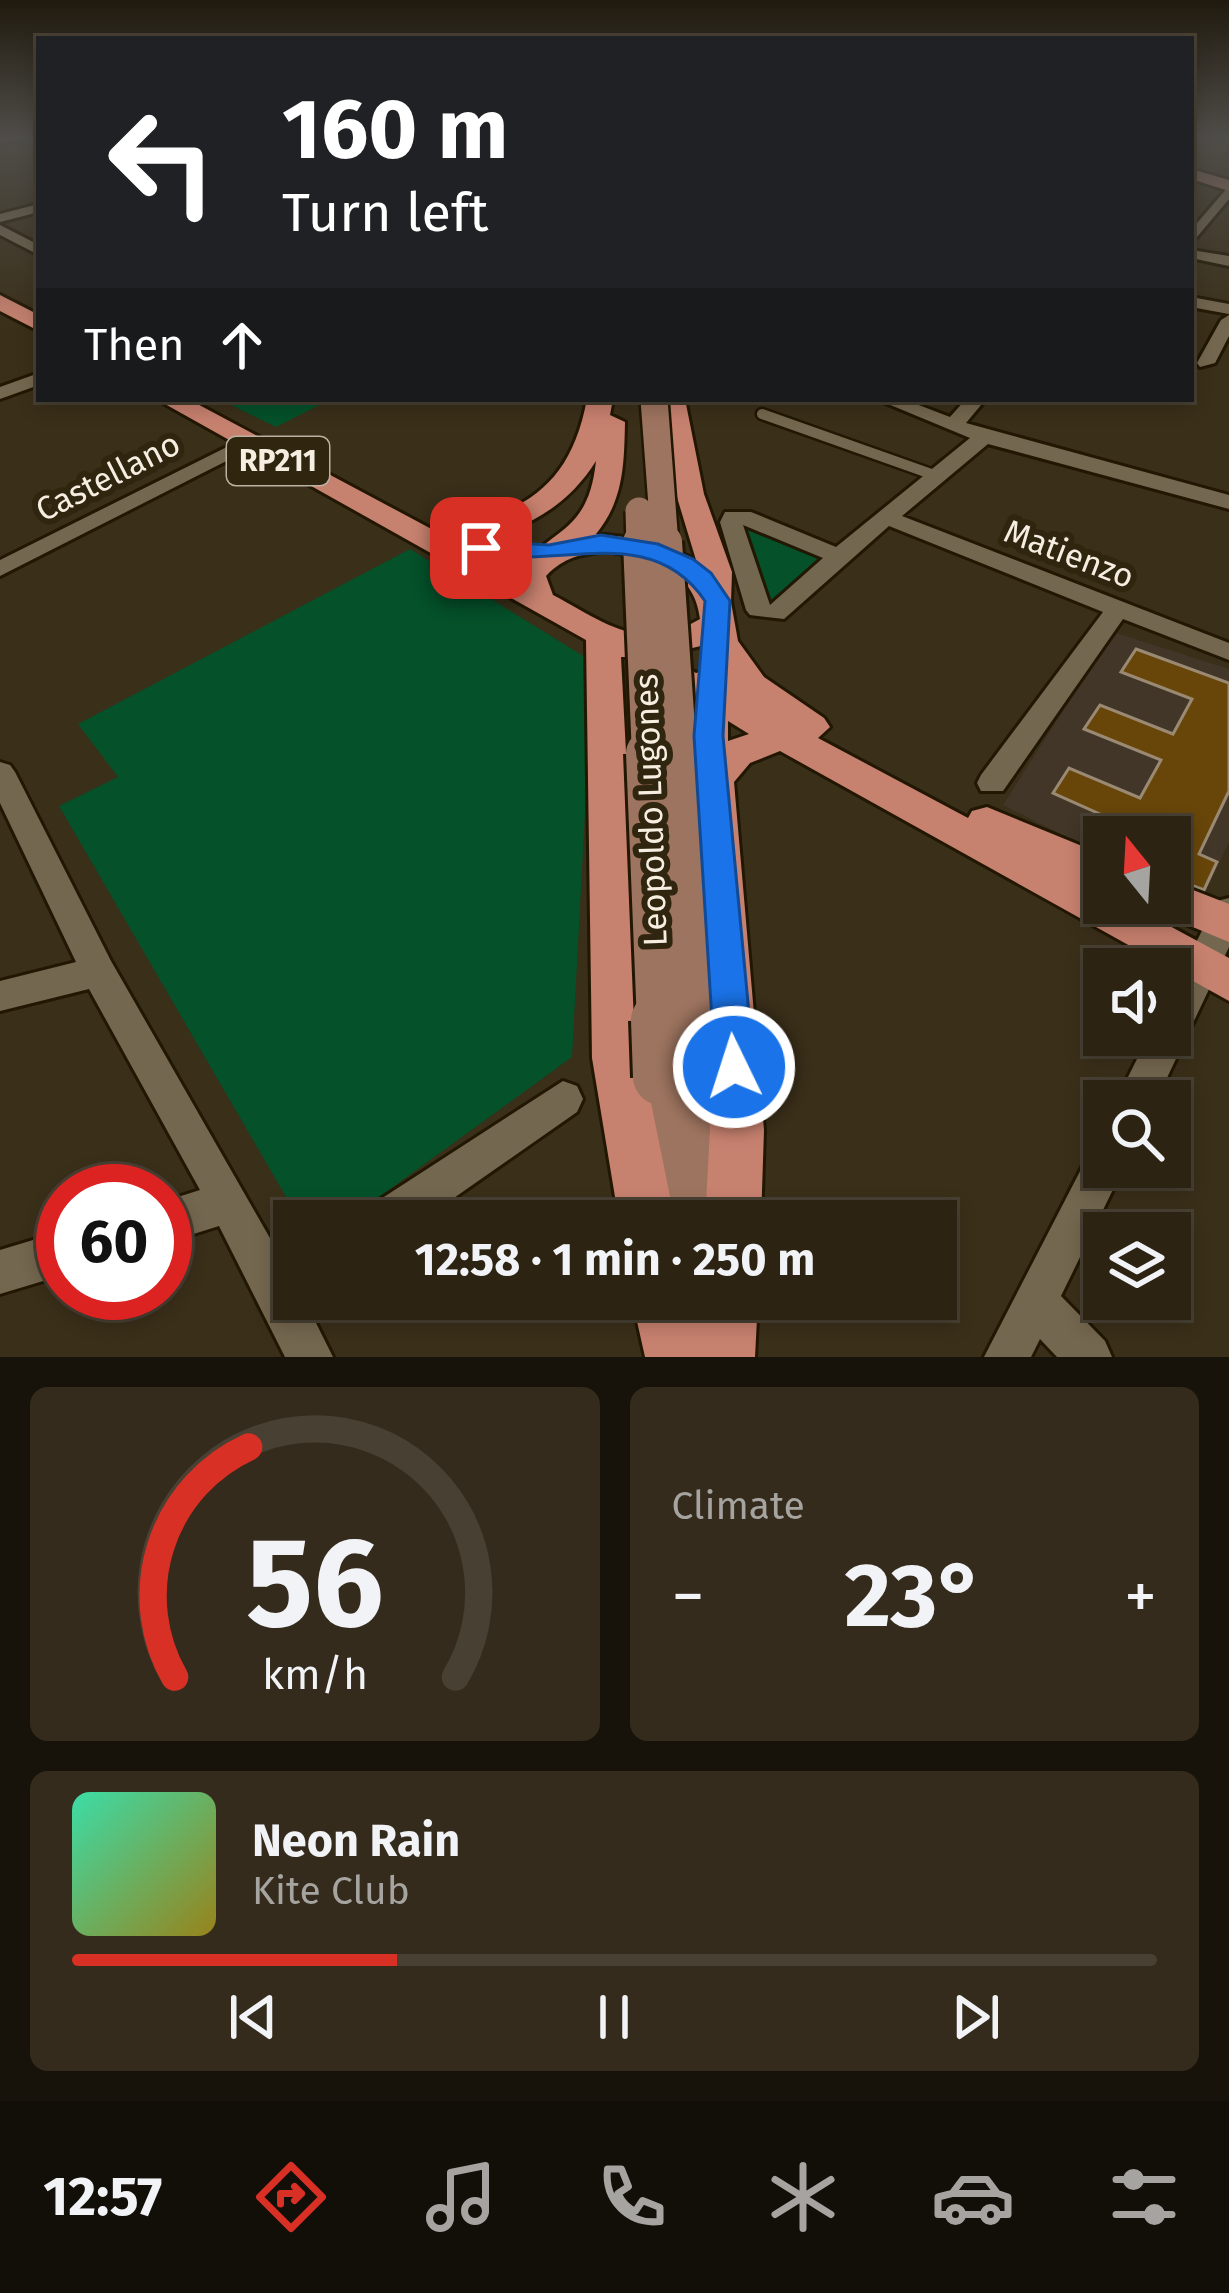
<!DOCTYPE html>
<meta charset="utf-8">
<style>
body{margin:0;font-family:"Fira Sans",sans-serif;background:#342b1c;color:#f1f3f6;height:100vh;display:flex;flex-direction:column;font-size:45px;white-space:nowrap}
*{box-sizing:border-box;margin:0}
p{font-size:39px;color:#a6a4a0}
.icon{flex:none;width:66px;height:66px;fill:none;stroke:currentColor;stroke-width:2;stroke-linecap:round;stroke-linejoin:round}
.map{position:relative;height:1357px;overflow:hidden}
.panel{display:flex;flex-direction:column;gap:30px;padding:30px;background:#18130a;flex:1}
.panel>*{flex:none}
.top-card{position:absolute;left:36px;top:36px;width:1158px;height:366px;border-radius:0px;box-shadow:0 6px 18px #0003,0 0 0 3px #484033;background:#202124;color:#fff;overflow:hidden}
.needle{width:78px;rotate:342deg}
.controls{position:absolute;left:1083px;top:816px;display:grid;gap:24px}
.controls a{display:grid;place-items:center;width:108px;height:108px;border-radius:0px;background:#2c2313;box-shadow:0 6px 18px #0003,0 0 0 3px #484033;font-size:60px}
.speed{position:absolute;left:36px;top:1164px;display:flex;gap:24px;font-size:60px;font-weight:700;text-align:center}
.speed>*{display:grid;place-content:center;width:156px;height:156px;border-radius:50%;background:#2c2313;box-shadow:0 6px 18px #0003,0 0 0 3px #484033;line-height:1}
.speed .limit{border:18px solid #d22;background:#fff;color:#111}
.pin{position:absolute;display:grid;place-items:center;width:102px;height:102px;color:#fff;margin:-51px;border-radius:24px;box-shadow:0 6px 18px #0006}
.me{position:absolute;width:132px;margin:-66px;rotate:356deg;stroke-linejoin:round;filter:drop-shadow(0 0 9px #0008)}
.turn{display:flex;align-items:center;gap:42px;height:252px;padding:0 48px;font-size:54px}
.turn .icon{width:156px;height:156px;stroke-width:2.5}
.turn b{display:block;font-size:84px;line-height:102px}
.then{display:flex;align-items:center;height:114px;padding:0 48px;background:#0003;gap:24px;font-size:45px}
.big{font-size:90px;font-weight:700;line-height:1.1}
.panel .widget{flex:1;display:flex;flex-direction:column;justify-content:center;gap:18px;min-width:0;padding:0 42px;border-radius:18px;background:#342b1c}
.panel .dial{align-items:center;gap:0}
.dial svg{height:312px;overflow:visible;fill:none;stroke:#484033;stroke-width:7;stroke-linecap:round;text-anchor:middle}
.dial text{fill:#f1f3f6;stroke:none}
.song{display:flex;align-items:center;gap:36px}
.cover{width:144px;height:144px;border-radius:18px;background:linear-gradient(135deg,hsl(160 70% 55%),hsl(50 70% 35%))}
.played{height:12px;border-radius:6px;background:linear-gradient(90deg,#d93025 30%,#484033 30%)}
.keys{display:flex;justify-content:space-around;direction:ltr}
.heat{display:flex;justify-content:space-between;align-items:center;font-size:66px;direction:ltr}
.panel .tiles{flex:1;display:grid;gap:30px;grid-template-columns:1fr 1fr}
.widget:last-child{grid-column:span 2}
.trip{position:absolute;left:273px;top:1200px;width:684px;height:120px;border-radius:0px;background:#2c2313;box-shadow:0 6px 18px #0003,0 0 0 3px #484033;font-weight:700;line-height:120px;text-align:center}
.menu{display:flex;height:192px;justify-content:space-around;align-items:center;background:#120e08;color:#a6a4a0}
.menu .icon{width:84px;height:84px}
.menu .on{color:#d93025}
.menu b{font-size:54px;color:#f1f3f6}
.map>svg:first-child{display:block}
</style>
<div class="map">
<svg width="1229" height="1357" viewBox="0 0 1229 1357">
<rect width="100%" height="100%" fill="#3a2f19"/>
<!-- education -->
<path fill="#413627" d="M1113 632 1229 669V842L1200 904 1170 888V837H1104V856L1003 805Z"/>
<!-- green -->
<path fill="#04512a" d="M219 399H331L276 427Z
M748 524 821 555 769 607 742 526Z
M410 549 593 662 572 1057 346 1221H300L59 806 118 777 78 724Z"/>
<!-- building -->
<path fill="#68460a" stroke="#9b8a73" stroke-width="3" d="M1136 649 1229 683V791L1199 854 1217 862 1204 890 1170 877V837H1115L1122 824 1053 793 1069 768 1140 798 1161 760 1084 729 1100 705 1173 734 1192 699 1121 672Z"/>
<g fill="none" stroke-linecap="round" stroke-linejoin="round">
<!-- lane casing -->
<g stroke="#211702" stroke-width="15">
<path id="lane" d="M762 414 934 475"/>
</g>
<!-- street casing -->
<g stroke="#211702" stroke-width="6">
<path id="street" d="M23 137 21 139 0 144V138Z
M1229 186V199L1191 244V230Z
M39 204V212L0 222V214Z
M0 225 39 245V255L0 235Z
M1191 250 1229 256V266L1191 258Z
M1191 297 1229 304V314L1191 307Z
M1229 315V336L1215 363 1200 367 1197 363 1221 320Z
M39 373V385L0 399V387Z
M876 399H903L950 417 966 399H986L966 423 1229 495V509L988 444 902 516 1229 643V660L1123 619 1003 791H981L977 783 981 775 1103 612 889 526 784 619 750 615 746 610 720 522 725 512H751L836 547 970 438ZM743 525 823 558 770 605Z
M247 437 257 443 254 447 0 576V560Z
M0 762 10 765 15 772 111 961 294 1280V1299H304L333 1357H285L219 1226 165 1243V1201L200 1190 89 989 0 1011V981L76 962 0 803Z
M1229 898V947L1156 1101H1116L1149 1035H1170V994L1217 901Z
M563 1081 577 1086 583 1099 577 1112 421 1221H364L370 1206Z
M1104 1146V1167H1124L1061 1296 1105 1341 1112 1357H1057L1040 1339 1031 1357H984L1090 1152Z
M63 1231V1275L0 1294V1250Z"/>
</g>
<!-- secondary casing -->
<g stroke="#211702" stroke-width="6">
<path id="secondary" d="M1191 169 1229 180V191L1191 179Z
M661 1054 679 1060 682 1068 686 1060 704 1054 722 1060 730 1077 743 1221H639L635 1077 643 1060Z"/>
</g>
<!-- primary casing -->
<g stroke="#211702" stroke-width="6">
<path id="primary" d="M0 295 39 315V331L0 311Z
M156 399H188L439 533C523 512 570 489 587 399H613L610 415 625 422C624 464 624 500 596 534L651 540 696 560 676 494 659 399H685L704 494 732 572 731 602 738 641 764 677 824 718 830 727 818 738 968 818 972 811 987 807 1104 855V890L1099 888 1104 891V903H1127L1229 958V1001L780 751 750 763 734 782 764 1130 761 1221H705L710 1130 689 736 691 701 636 670 631 662 635 657H621L642 1058 675 1221H619L592 1058 586 640ZM596 461C588 536 551 526 515 574L462 546C519 531 564 512 596 461ZM606 551C650 557 695 570 700 619 641 654 606 623 553 595L546 576C564 557 581 554 606 551ZM705 645 717 667 696 673 663 655ZM728 721 749 734 728 741Z
M1170 881 1229 904V942L1154 911 1150 903H1170Z
M632 1299H692L697 1322 698 1299H758L755 1357H645Z"/>
</g>
<!-- lane -->
<use href="#lane" stroke="#74674f" stroke-width="10"/>
<!-- street -->
<use href="#street" fill="#74674f" fill-rule="evenodd"/>
<!-- secondary -->
<use href="#secondary" fill="#9d745f" fill-rule="evenodd"/>
<!-- primary -->
<use href="#primary" fill="#c7816f" fill-rule="evenodd"/>
<!-- secondary-bridge-far3 casing -->
<g stroke="#211702" stroke-width="32" stroke-linecap="butt">
<path id="secondary-bridge-far3" d="M654 399 665 545
M639 511 640 545"/>
</g>
<!-- secondary-bridge-far2 casing -->
<g stroke="#211702" stroke-width="40" stroke-linecap="butt">
<path id="secondary-bridge-far2" d="M640 542 649 756
M665 542 680 756"/>
</g>
<!-- secondary-bridge-far1 casing -->
<g stroke="#211702" stroke-width="50" stroke-linecap="butt">
<path id="secondary-bridge-far1" d="M648 753 659 1023
M680 753 700 1023"/>
</g>
<!-- secondary-bridge casing -->
<g stroke="#211702" stroke-width="62" stroke-linecap="butt">
<path id="secondary-bridge" d="M659 1020 661 1077
M700 1020 704 1077"/>
</g>
<!-- secondary-bridge-far3 -->
<use href="#secondary-bridge-far3" stroke="#9d745f" stroke-width="27"/>
<!-- secondary-bridge-far2 -->
<use href="#secondary-bridge-far2" stroke="#9d745f" stroke-width="34"/>
<!-- secondary-bridge-far1 -->
<use href="#secondary-bridge-far1" stroke="#9d745f" stroke-width="44"/>
<!-- secondary-bridge -->
<use href="#secondary-bridge" stroke="#9d745f" stroke-width="56"/>
</g>
<!-- sky -->
<linearGradient id="sky" x2="0" y2="1"><stop stop-color="#201a0e"/><stop offset="0.42" stop-color="#4f4d49"/><stop offset="1" stop-color="#4f4d49" stop-opacity="0"/></linearGradient>
<rect width="1229" height="327" fill="url(#sky)"/>
<!-- route -->
<path fill="#1a73e8" stroke="#114b97" stroke-width="3" d="M601 535 658 544 693 559 711 573 730 601 723 736 754 1067 748 1079 734 1084 721 1079 715 1067 694 736 705 601C657 529 577 561 505 557 491 556 480 557 469 548L481 541 549 545Z"/>
<g text-anchor="middle" dominant-baseline="central" stroke-width="12" stroke-linejoin="round" paint-order="stroke">
<!-- shield labels -->
<rect fill="#30250f" stroke="#bbb2a2" stroke-width="3" x="227" y="437" width="102" height="48" rx="9"/>
<g font-size="30" font-weight="bold" fill="#f6efe1">
<text x="278" y="461">RP211</text>
</g>
<!-- street labels -->
<g font-size="33" fill="#f6efe1" stroke="#30250f">
<text transform="translate(108 477) rotate(-27)">Castellano</text>
<text transform="translate(1069 554) rotate(21)">Matienzo</text>
<text transform="translate(651 810) rotate(-92)">Leopoldo Lugones</text>
</g>
</g>
</svg>
<div class="controls">
<a><svg class="needle" viewBox="-14 -14 28 28"><path d="M0-13l5 13h-10z" fill="#e53935"/><path d="M0 13l5-13h-10z" fill="#a6a4a0"/></svg></a>
<a><svg class="icon" aria-label="sound" viewBox="0 0 24 24"><path d="M4 9h4l5-4v14l-5-4H4zM17 9q2 3 0 6"/></svg></a>
<a><svg class="icon" aria-label="search" viewBox="0 0 24 24"><circle cx="10" cy="10" r="6"/><path d="M15 15l6 6"/></svg></a>
<a><svg class="icon" aria-label="layers" viewBox="0 0 24 24"><path d="M12 4l9 5-9 5-9-5zM3 14l9 5 9-5"/></svg></a>
</div>
<div class="speed"><div class="limit">60</div></div>
<div class="pin" style="left:481px;top:548px;background:#d93025"><svg class="icon" aria-label="arrive" viewBox="0 0 24 24"><path d="M6 21V4h12l-3 4 3 4H6"/></svg></div>
<svg class="me" style="left:734px;top:1067px" viewBox="-20 -20 40 40"><circle r="17" fill="#1a73e8" stroke="#fff" stroke-width="3"/><path d="M0-11L8 9 0 5-8 9z" fill="#fff"/></svg>
<div class="trip">12:58 · 1 min · 250 m</div>
<div class="top-card">
<div class="turn"><svg class="icon" aria-label="left" viewBox="0 0 24 24"><path d="M17 20v-9H6M10 6l-5 5 5 5"/></svg><div><b>160 m</b>Turn left</div></div>
<div class="then">Then<svg class="icon" aria-label="ahead" viewBox="0 0 24 24"><path d="M12 20V5M6 11l6-6 6 6"/></svg></div>
</div>
</div>
<section class="panel">
<div class="tiles">
<div class="widget dial"><svg viewBox="0 0 100 80">
<path d="M14 69A42 42 0 1 1 86 69"/>
<path d="M14 69A42 42 0 0 1 33 10" stroke="#d93025"/>
<text x="50" y="56" font-size="32" font-weight="700">56</text>
<text x="50" y="72" font-size="11">km/h</text>
</svg></div>
<div class="widget"><p>Climate</p>
<div class="heat"><a>−</a><b class="big">23°</b><a>+</a></div>
</div>
<div class="widget">
<div class="song"><i class="cover"></i><div><b>Neon Rain</b><p>Kite Club</p></div></div>
<div class="played"></div>
<div class="keys"><svg class="icon" aria-label="previous" viewBox="0 0 24 24"><path d="M18 5L8 12l10 7zM5 5v14"/></svg><svg class="icon" aria-label="pause" viewBox="0 0 24 24"><path d="M8 5v14M16 5v14"/></svg><svg class="icon" aria-label="next" viewBox="0 0 24 24"><path d="M6 5l10 7-10 7zM19 5v14"/></svg></div>
</div>
</div>
</section>
<nav class="menu">
<b>12:57</b>
<svg class="icon on" aria-label="directions" viewBox="0 0 24 24"><path d="M12 3l9 9-9 9-9-9zM9 14v-3h6M13 9l2 2-2 2"/></svg>
<svg class="icon" aria-label="music" viewBox="0 0 24 24"><path d="M9 18V5l10-2v13"/><circle cx="6" cy="18" r="3"/><circle cx="16" cy="16" r="3"/></svg>
<svg class="icon" aria-label="phone" viewBox="0 0 24 24"><path d="M5 4h4l2 5-3 2q2 4 5 5l2-3 5 2v4C11 20 4 13 5 4z"/></svg>
<svg class="icon" aria-label="climate" viewBox="0 0 24 24"><path d="M12 3v18M4 7l16 10M4 17L20 7"/></svg>
<svg class="icon" aria-label="car" viewBox="0 0 24 24"><path d="M5 17H2v-5l4-1 3-4h7l3 4 3 1v5h-3M9 17h6M6 11h13"/><circle cx="7" cy="17" r="2"/><circle cx="17" cy="17" r="2"/></svg>
<svg class="icon" aria-label="filters" viewBox="0 0 24 24"><path d="M4 7h16M4 17h16"/><circle cx="9" cy="7" r="2"/><circle cx="15" cy="17" r="2"/></svg>
</nav>
